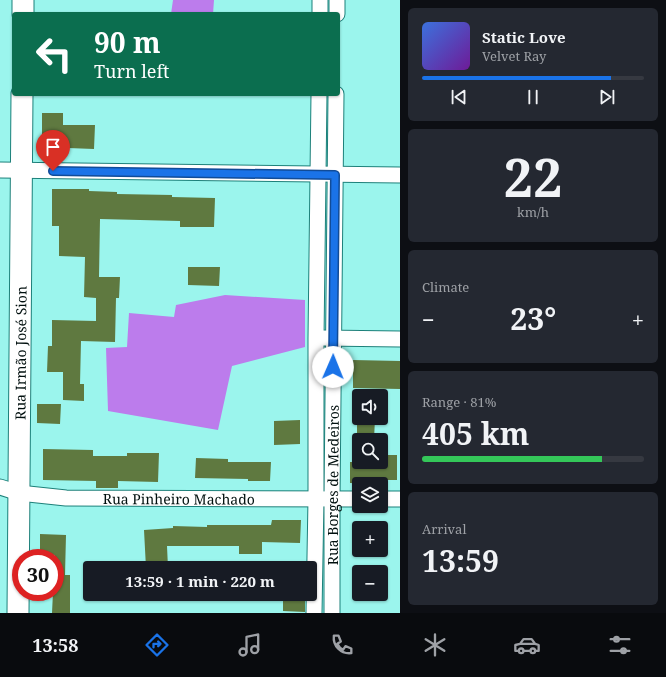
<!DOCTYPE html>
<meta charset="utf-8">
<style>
body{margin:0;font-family:"Noto Serif",serif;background:#242831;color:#f1f3f6;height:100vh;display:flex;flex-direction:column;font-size:15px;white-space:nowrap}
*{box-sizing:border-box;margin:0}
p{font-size:13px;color:#9ea1a6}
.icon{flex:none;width:22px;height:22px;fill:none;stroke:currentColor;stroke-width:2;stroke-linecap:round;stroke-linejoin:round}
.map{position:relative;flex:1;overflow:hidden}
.sheet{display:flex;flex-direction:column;gap:8px;padding:8px;background:#0d0f14;width:266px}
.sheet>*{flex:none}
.top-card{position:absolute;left:12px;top:12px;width:328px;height:84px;border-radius:4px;box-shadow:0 1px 3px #0004;background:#0b6e4f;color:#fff;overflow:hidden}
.fabs{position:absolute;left:352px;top:389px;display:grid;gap:8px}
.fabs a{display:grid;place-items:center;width:36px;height:36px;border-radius:4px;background:#171b24;box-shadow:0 1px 3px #0004;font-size:20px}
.speed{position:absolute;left:12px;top:549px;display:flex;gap:8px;font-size:20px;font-weight:700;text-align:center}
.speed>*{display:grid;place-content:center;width:52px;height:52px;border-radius:50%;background:#171b24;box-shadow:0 1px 3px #0004;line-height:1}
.speed .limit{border:6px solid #d22;background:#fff;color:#111}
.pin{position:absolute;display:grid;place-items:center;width:34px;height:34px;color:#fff;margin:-41px -17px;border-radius:50% 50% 50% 0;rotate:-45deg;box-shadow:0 0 4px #0007}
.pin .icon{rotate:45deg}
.me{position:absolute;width:44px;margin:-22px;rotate:1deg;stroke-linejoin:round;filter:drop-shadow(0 0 3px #0008)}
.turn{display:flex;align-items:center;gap:14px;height:84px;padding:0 16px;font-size:18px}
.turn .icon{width:52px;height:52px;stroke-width:2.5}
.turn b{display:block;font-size:28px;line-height:34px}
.big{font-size:30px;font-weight:700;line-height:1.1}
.sheet .card{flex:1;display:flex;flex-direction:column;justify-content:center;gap:6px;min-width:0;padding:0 14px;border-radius:6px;background:#242831}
.sheet .dial{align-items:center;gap:0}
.dial b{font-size:52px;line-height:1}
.song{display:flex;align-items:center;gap:12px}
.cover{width:48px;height:48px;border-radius:6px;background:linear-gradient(135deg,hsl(220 70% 55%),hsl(280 70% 35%))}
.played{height:4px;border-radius:2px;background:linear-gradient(90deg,#1a73e8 85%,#363941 85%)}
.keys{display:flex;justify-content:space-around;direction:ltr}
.heat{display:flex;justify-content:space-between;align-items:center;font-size:22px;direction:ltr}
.charge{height:6px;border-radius:3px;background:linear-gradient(90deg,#34c759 81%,#363941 0)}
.trip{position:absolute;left:83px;top:561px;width:234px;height:40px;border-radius:4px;background:#171b24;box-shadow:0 1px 3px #0004;font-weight:700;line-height:40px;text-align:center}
.menu{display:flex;height:64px;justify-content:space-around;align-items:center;background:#090b0e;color:#9ea1a6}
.menu .icon{width:28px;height:28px}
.menu .selected{color:#1a73e8}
.menu b{font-size:18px;color:#f1f3f6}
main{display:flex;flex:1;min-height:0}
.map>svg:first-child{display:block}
</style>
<main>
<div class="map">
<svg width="400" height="613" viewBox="0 0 400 613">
<rect width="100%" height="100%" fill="#9bf5ed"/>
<!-- forest -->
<path fill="#bc7cec" d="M173 0H214L213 14H171Z
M225 295 305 300V347L232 366 218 430 108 411 106 348 127 347 129 313 174 317 176 305Z"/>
<!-- building -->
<path fill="#5f7940" d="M42 113H63V125H95L94 149 42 147Z
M52 189H89V191L117 192V194L172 195V197L215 198 214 227H180V221L100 219 99 277H120L119 298H116L115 342 81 341 80 384H84V401L63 400V372H47L48 346H52V320L96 321V298L84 297 85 257 59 256V226H52Z
M188 267H220L219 286 188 285Z
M353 360 400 361V389L353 388Z
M37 404H61L60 424 37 423Z
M357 418H375L374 440H357Z
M300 420V444L274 445V421Z
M43 449 93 450V456H127V453H159L158 482 118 481V488H96V481L43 480Z
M381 455H397V480H373V484L350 483V462H381Z
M196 458 228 459V462H271L270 481H248V479L195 478Z
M272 520H301L300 543 262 542V554H239V546H167L168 568H146L144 530 173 528V526L207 527V525H271Z
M40 534 66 535 65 575H70V613H52L53 592H55V555L40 554Z
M283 594H305V612L283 611Z"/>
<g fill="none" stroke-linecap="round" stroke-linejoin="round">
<!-- street casing -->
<g stroke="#1d807a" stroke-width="17">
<g id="street">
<path d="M320 14V0"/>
<path d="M337 14V0"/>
<path d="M0 170 400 175"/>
<path d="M323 338 400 339"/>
<path id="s1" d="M0 487 19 493 66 498 359 499"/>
<path d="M381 499H400"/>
<path d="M314 613 316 499V338L319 94"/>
<path id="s2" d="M332 613V499L336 94"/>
</g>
</g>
<!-- secondary casing -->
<g stroke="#1d807a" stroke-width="23">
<g id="secondary">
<path d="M23 14V0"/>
<path id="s3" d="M18 613 22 94"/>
</g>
</g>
<!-- street -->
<use href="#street" stroke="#fff" stroke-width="15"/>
<!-- secondary -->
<use href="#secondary" stroke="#fff" stroke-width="21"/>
</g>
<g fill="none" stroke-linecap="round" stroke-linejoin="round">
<!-- route casing -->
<g stroke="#114b97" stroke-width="10">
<path id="route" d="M53 171 335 175 333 367"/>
</g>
<!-- route -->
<use href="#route" stroke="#1a73e8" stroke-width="7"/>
</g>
<g text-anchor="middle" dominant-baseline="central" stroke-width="4" stroke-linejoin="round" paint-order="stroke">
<!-- street labels -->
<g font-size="14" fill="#000f0e" stroke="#b9fff8">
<text stroke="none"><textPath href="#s3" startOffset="260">Rua Irmão José Sion</textPath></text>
<text stroke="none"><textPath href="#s2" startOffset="128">Rua Borges de Medeiros</textPath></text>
<text stroke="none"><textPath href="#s1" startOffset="180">Rua Pinheiro Machado</textPath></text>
</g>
</g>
</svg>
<div class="fabs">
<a><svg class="icon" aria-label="sound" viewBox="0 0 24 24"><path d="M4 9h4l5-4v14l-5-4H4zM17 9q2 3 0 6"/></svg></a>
<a><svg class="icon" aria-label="search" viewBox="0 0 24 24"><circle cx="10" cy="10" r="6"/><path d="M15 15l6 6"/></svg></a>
<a><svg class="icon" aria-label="layers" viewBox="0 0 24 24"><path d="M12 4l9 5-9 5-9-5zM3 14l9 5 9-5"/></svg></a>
<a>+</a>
<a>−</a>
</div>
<div class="speed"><div class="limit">30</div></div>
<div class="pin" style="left:53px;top:171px;background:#d93025"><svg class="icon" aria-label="arrive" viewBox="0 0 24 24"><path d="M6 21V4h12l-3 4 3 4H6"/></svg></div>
<svg class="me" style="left:333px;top:367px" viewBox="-20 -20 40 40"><circle r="19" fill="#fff"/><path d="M0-13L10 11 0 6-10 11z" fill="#1a73e8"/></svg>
<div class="trip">13:59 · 1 min · 220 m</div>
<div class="top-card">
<div class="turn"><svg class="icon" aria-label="left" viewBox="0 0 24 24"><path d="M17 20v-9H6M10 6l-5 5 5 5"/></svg><div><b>90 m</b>Turn left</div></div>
</div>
</div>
<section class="sheet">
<div class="card">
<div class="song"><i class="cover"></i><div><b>Static Love</b><p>Velvet Ray</p></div></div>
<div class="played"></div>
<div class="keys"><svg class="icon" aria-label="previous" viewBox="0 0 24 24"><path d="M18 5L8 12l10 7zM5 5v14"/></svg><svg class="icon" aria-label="pause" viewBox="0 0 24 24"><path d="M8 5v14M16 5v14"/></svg><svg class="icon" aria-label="next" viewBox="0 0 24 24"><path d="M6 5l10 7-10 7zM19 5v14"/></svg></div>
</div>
<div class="card dial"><b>22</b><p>km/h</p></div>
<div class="card"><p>Climate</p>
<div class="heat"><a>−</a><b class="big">23°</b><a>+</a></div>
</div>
<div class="card"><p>Range · 81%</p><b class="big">405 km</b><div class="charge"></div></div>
<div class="card"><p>Arrival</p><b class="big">13:59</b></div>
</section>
</main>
<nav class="menu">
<b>13:58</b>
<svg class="icon selected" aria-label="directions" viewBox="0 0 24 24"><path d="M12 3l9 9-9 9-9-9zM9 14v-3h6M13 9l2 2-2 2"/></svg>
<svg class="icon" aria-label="music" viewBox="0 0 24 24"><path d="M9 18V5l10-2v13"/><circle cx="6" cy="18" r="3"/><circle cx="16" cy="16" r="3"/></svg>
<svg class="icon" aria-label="phone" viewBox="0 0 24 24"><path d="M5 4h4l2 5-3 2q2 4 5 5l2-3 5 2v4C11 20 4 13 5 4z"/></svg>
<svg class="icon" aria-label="climate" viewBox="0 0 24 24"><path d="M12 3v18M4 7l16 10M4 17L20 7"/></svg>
<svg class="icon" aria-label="car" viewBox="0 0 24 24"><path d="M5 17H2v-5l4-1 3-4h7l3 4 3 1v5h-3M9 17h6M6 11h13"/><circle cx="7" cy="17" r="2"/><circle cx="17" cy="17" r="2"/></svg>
<svg class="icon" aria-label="filters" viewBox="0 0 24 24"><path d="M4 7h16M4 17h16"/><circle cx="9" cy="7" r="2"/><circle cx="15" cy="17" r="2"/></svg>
</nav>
